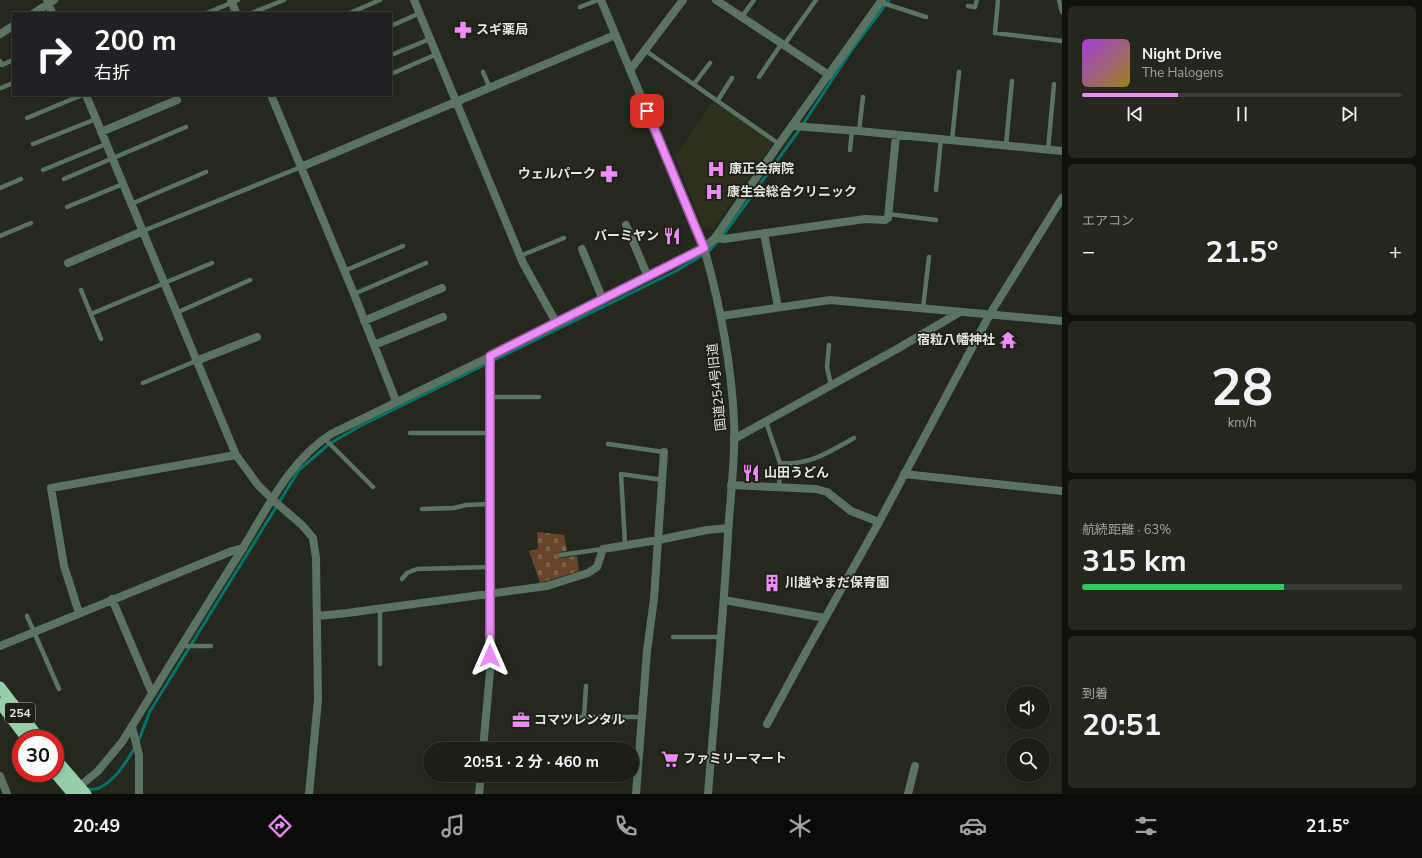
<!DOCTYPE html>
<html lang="ja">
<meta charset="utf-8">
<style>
body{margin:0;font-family:"Nunito Sans","Noto Sans JP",sans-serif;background:#25271f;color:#f1f3f6;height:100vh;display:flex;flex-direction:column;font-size:15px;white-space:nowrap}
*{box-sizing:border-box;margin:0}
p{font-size:13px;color:#a0a2a1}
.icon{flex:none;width:22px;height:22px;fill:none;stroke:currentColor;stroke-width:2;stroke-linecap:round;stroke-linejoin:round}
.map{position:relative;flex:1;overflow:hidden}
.panel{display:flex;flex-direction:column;gap:6px;padding:6px;background:#0f110c;width:360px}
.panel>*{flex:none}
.hud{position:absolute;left:12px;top:12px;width:380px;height:84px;border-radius:0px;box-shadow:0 2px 6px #0003,0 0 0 1px #3a3d35;background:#202124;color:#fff;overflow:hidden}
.fabs{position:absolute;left:1006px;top:686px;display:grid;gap:8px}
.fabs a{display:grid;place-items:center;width:44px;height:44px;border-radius:50%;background:#1c1f16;box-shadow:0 2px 6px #0003,0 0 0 1px #3a3d35;font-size:20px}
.speed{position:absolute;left:12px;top:730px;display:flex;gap:8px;font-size:20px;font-weight:700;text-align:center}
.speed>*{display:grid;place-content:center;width:52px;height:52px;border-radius:50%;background:#1c1f16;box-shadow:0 2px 6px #0003,0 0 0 1px #3a3d35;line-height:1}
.speed .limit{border:6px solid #d22;background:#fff;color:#111}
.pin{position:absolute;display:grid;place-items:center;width:34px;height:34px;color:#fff;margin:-17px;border-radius:8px;box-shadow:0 2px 6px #0006}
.me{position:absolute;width:44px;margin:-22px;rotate:0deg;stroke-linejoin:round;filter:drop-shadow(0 0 3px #0008)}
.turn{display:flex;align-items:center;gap:14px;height:84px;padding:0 16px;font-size:18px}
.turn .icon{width:52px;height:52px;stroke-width:2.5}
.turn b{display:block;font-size:28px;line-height:34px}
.big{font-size:30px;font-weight:700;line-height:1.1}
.panel .tile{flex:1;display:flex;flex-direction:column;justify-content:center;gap:6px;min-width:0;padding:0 14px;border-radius:6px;background:#25271f}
.panel .dial{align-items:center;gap:0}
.dial b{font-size:52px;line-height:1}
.song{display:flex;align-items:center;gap:12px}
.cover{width:48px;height:48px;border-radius:6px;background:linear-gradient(135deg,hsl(280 70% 55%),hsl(50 70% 35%))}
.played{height:4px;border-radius:2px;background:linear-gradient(90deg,#ed8cf9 30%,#3a3d35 30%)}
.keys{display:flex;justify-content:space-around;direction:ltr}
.heat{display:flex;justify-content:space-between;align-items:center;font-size:22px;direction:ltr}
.charge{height:6px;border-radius:3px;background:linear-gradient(90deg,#34c759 63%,#3a3d35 0)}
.trip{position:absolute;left:423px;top:742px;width:216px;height:40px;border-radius:20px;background:#1c1f16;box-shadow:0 2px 6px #0003,0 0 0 1px #3a3d35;font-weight:700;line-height:40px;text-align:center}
.menu{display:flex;height:64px;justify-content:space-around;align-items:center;background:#0b0c09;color:#a0a2a1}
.menu .icon{width:28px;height:28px}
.menu .active{color:#ed8cf9}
.menu b{font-size:18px;color:#f1f3f6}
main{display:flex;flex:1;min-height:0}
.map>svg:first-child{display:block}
</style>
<main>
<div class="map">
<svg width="1062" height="794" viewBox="0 0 1062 794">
<defs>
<pattern id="cemetery-stones" width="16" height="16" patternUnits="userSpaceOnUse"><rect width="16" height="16" fill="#68452a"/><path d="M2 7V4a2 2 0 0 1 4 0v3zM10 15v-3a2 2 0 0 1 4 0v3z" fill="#7d6048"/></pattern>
</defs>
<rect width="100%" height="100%" fill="#25291d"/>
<!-- built -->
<path fill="#2c311e" d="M713 101 772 141V145L713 229 703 227 675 157Z"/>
<!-- cemetery -->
<path fill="url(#cemetery-stones)" d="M537 532 564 535 567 551 559 552 560 558 577 556 579 571 540 583 529 551 538 549Z"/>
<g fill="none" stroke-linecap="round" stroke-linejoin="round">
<!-- stream -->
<path stroke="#05746b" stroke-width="3" d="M138 742 150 711 299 470 329 444 360 426 676 271 709 251 721 238 797 133 853 48 889 0
M87 789C90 789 96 790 99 788 115 781 127 761 135 747"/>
<!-- service -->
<path stroke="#5b7462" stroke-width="4.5" d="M998 0 995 33 1062 41
M1059 0 1062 12
M880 2 926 17
M968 6 975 7 977 0
M580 7 598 0
M207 13 238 0
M252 13 284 0
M350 13 380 0
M741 18 754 0
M391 26 420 13
M784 45 816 0
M646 51 779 144
M391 55 430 39
M0 61 2 65 13 60
M483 72 490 88
M391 74 437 54
M759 77 782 43
M694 84 710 63
M1 88 13 83
M718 100 732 78
M27 118 82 95
M859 131 863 97
M952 140 959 72
M33 144 96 119
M1006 145 1012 81
M850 150 852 130
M1048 150 1054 84
M43 170 106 144
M64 179 186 127
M0 188 21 179
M936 190 941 139
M131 204 206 172
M67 207 123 184
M888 214 936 220
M143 231 301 167
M0 236 31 223
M520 256 564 238
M344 271 403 246
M81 290 101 339
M354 294 426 263
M923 308 929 257
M176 313 250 280
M91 314 212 263
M829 345 827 367 831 385
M143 383 196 361
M491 397H539
M766 422 780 463 779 488
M410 433H490
M324 438 373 487
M608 444 664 452
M780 463C809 466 829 452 854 438
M422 509 454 508 466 505 489 504
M625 544 621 474 663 480
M560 555 603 549
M402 579 407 573 417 569 490 567
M380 609V664
M27 616 59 689
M673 637H721
M181 646H211
M566 717H642
M584 717 586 686"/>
<!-- minor -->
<path stroke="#5b7462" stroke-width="8" d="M47 0 52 13
M231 0 236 13
M414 0 523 263 557 324
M716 0 829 75
M34 13 54 0
M0 34 13 26
M630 70 683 0
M86 95 236 455 258 485 273 500 302 525 313 538 316 558 318 700 309 794
M271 95 354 294 396 401
M793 126 859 131 1062 151
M101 132 177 100
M301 167 615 35
M626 225 648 277
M764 233 778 307
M715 238 724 239 865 219 885 220 888 218 896 135
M582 249 603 300
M68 263 143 231
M721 316 830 300 1062 321
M364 321 442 288
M374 345 443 317
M196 361 257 337
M734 439 897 349 960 312
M904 474 1062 491
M731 485 816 489 827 492 851 511 879 522
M112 599 152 693
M724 600 825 618
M79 613 64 566 51 488 236 455
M318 616 347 613 547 586 588 573 597 567 603 549 658 540 664 452
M0 646 232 551 243 548
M767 724 806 652
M132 727 139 755V794
M483 749 490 672V356
M0 776 7 794
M479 794 481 775
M636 794 647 651 654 599 658 540 707 530 728 528
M908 794 915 766"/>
<!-- tertiary -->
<path stroke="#5b7462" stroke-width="8" d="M601 0 704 248C720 304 731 362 734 420 736 458 730 497 728 535 723 621 715 708 708 794
M806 652 879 522 990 314 1062 198
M75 790 98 771 122 742C162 678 201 614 241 551 267 509 289 461 331 434L557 324 704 248 715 238 779 144 882 0"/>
<!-- trunk -->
<path stroke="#97d0a8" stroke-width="11" d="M0 687 40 739
M0 703 27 739
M55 758 86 794
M55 773 73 794"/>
</g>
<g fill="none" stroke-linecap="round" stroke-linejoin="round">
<!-- route casing -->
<g stroke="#9a5ba2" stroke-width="10">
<path id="route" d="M490 656V356L704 248 647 111"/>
</g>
<!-- route -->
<use href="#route" stroke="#ed8cf9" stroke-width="7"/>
</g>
<!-- icons -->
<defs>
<g id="pharmacy-bare" transform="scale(1.38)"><path d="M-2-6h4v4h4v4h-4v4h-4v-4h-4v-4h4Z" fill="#ed8cf9" stroke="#1c1f13" stroke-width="2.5" paint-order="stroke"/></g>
<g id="hospital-bare" transform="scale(1.38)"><path d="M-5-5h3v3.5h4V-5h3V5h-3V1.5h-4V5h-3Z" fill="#ed8cf9" stroke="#1c1f13" stroke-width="2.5" paint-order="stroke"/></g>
<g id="restaurant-bare" transform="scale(1.38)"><path d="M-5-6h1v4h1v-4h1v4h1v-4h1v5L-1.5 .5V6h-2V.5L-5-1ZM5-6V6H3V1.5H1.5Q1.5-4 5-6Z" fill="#ed8cf9" stroke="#1c1f13" stroke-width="2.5" paint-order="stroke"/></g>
<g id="temple-bare" transform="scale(1.38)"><path d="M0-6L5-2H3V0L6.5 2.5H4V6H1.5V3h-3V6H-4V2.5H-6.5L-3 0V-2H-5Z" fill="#ed8cf9" stroke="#1c1f13" stroke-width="2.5" paint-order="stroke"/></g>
<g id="building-bare" transform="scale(1.38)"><path d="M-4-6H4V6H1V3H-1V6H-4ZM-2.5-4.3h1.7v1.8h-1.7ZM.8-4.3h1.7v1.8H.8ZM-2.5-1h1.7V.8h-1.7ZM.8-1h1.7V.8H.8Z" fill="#ed8cf9" stroke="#1c1f13" stroke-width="2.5" paint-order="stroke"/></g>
<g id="office-bare" transform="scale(1.38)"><path d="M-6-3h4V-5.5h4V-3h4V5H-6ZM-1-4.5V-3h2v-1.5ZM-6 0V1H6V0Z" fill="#ed8cf9" stroke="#1c1f13" stroke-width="2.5" paint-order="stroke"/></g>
<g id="supermarket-bare" transform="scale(1.38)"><path d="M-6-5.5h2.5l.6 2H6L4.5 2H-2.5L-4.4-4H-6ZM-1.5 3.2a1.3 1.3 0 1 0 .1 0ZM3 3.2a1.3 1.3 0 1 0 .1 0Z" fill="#ed8cf9" stroke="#1c1f13" stroke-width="2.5" paint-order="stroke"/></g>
</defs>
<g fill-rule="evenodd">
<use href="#pharmacy-bare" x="463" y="30"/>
<use href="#hospital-bare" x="716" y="169"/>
<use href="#pharmacy-bare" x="609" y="174"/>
<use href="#hospital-bare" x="714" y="192"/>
<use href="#restaurant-bare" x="672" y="236"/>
<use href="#temple-bare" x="1008" y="340"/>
<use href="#restaurant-bare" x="751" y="473"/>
<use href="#building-bare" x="772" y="583"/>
<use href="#office-bare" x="521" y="720"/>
<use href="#supermarket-bare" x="670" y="759"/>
</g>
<g text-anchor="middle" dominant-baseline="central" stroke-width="3.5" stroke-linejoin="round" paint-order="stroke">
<!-- shield labels -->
<rect fill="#1c1f13" stroke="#a9aba2" stroke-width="1" x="5" y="703" width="30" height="20" rx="3"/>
<g font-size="12" font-weight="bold" fill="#e5e7df">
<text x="20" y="713">254</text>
</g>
<!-- poi labels -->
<g font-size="13" font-weight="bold" fill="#e5e7df" stroke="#1c1f13" text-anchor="start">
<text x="476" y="30">スギ薬局</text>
<text x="729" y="169">康正会病院</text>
<text x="596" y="174" text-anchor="end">ウェルパーク</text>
<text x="727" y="192">康生会総合クリニック</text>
<text x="659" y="236" text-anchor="end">バーミヤン</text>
<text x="995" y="340" text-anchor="end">宿粒八幡神社</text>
<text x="764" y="473">山田うどん</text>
<text x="785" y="583">川越やまだ保育園</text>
<text x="534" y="720">コマツレンタル</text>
<text x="683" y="759">ファミリーマート</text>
</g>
<!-- street labels -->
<g font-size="13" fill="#e5e7df" stroke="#1c1f13">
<text transform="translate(717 387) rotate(-96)">国道254号旧道</text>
</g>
</g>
</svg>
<div class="fabs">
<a><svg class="icon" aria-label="sound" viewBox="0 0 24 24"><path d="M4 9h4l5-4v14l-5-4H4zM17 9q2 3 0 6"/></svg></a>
<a><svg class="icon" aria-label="search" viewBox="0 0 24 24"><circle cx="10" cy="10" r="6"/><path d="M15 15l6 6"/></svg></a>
</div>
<div class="speed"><div class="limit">30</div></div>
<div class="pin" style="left:647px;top:111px;background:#d93025"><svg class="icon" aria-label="arrive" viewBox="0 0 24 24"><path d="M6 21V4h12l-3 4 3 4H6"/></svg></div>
<svg class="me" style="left:490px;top:656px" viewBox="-20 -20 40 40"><path d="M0-17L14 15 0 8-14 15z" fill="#ed8cf9" stroke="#fff" stroke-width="4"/></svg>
<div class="trip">20:51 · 2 分 · 460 m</div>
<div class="hud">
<div class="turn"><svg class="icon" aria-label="right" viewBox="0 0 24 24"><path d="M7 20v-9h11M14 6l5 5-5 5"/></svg><div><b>200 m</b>右折</div></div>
</div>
</div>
<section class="panel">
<div class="tile">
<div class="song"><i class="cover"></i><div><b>Night Drive</b><p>The Halogens</p></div></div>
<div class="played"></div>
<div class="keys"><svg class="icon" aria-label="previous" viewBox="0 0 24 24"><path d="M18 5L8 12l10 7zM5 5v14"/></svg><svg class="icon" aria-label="pause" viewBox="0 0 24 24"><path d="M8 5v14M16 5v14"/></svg><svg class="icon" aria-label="next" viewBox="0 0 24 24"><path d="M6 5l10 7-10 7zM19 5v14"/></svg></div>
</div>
<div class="tile"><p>エアコン</p>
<div class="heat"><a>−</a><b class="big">21.5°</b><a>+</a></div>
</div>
<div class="tile dial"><b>28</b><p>km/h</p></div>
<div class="tile"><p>航続距離 · 63%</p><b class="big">315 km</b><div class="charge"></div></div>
<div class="tile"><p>到着</p><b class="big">20:51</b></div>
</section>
</main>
<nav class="menu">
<b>20:49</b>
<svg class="icon active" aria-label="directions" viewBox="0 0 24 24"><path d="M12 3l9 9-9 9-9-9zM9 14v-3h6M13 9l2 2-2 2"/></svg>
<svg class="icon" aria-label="music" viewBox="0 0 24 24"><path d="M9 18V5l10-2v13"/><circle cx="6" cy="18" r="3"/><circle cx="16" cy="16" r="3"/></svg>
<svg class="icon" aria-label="phone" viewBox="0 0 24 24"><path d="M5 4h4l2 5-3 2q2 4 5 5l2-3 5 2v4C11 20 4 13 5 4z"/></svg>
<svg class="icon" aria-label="climate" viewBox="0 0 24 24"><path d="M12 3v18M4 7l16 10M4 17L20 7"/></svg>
<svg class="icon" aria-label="car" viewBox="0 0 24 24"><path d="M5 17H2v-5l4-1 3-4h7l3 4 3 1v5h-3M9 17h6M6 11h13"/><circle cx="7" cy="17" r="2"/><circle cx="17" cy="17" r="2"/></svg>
<svg class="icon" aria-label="filters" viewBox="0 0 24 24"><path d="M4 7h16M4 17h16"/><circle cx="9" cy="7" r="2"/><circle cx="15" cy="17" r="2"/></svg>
<b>21.5°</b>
</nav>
